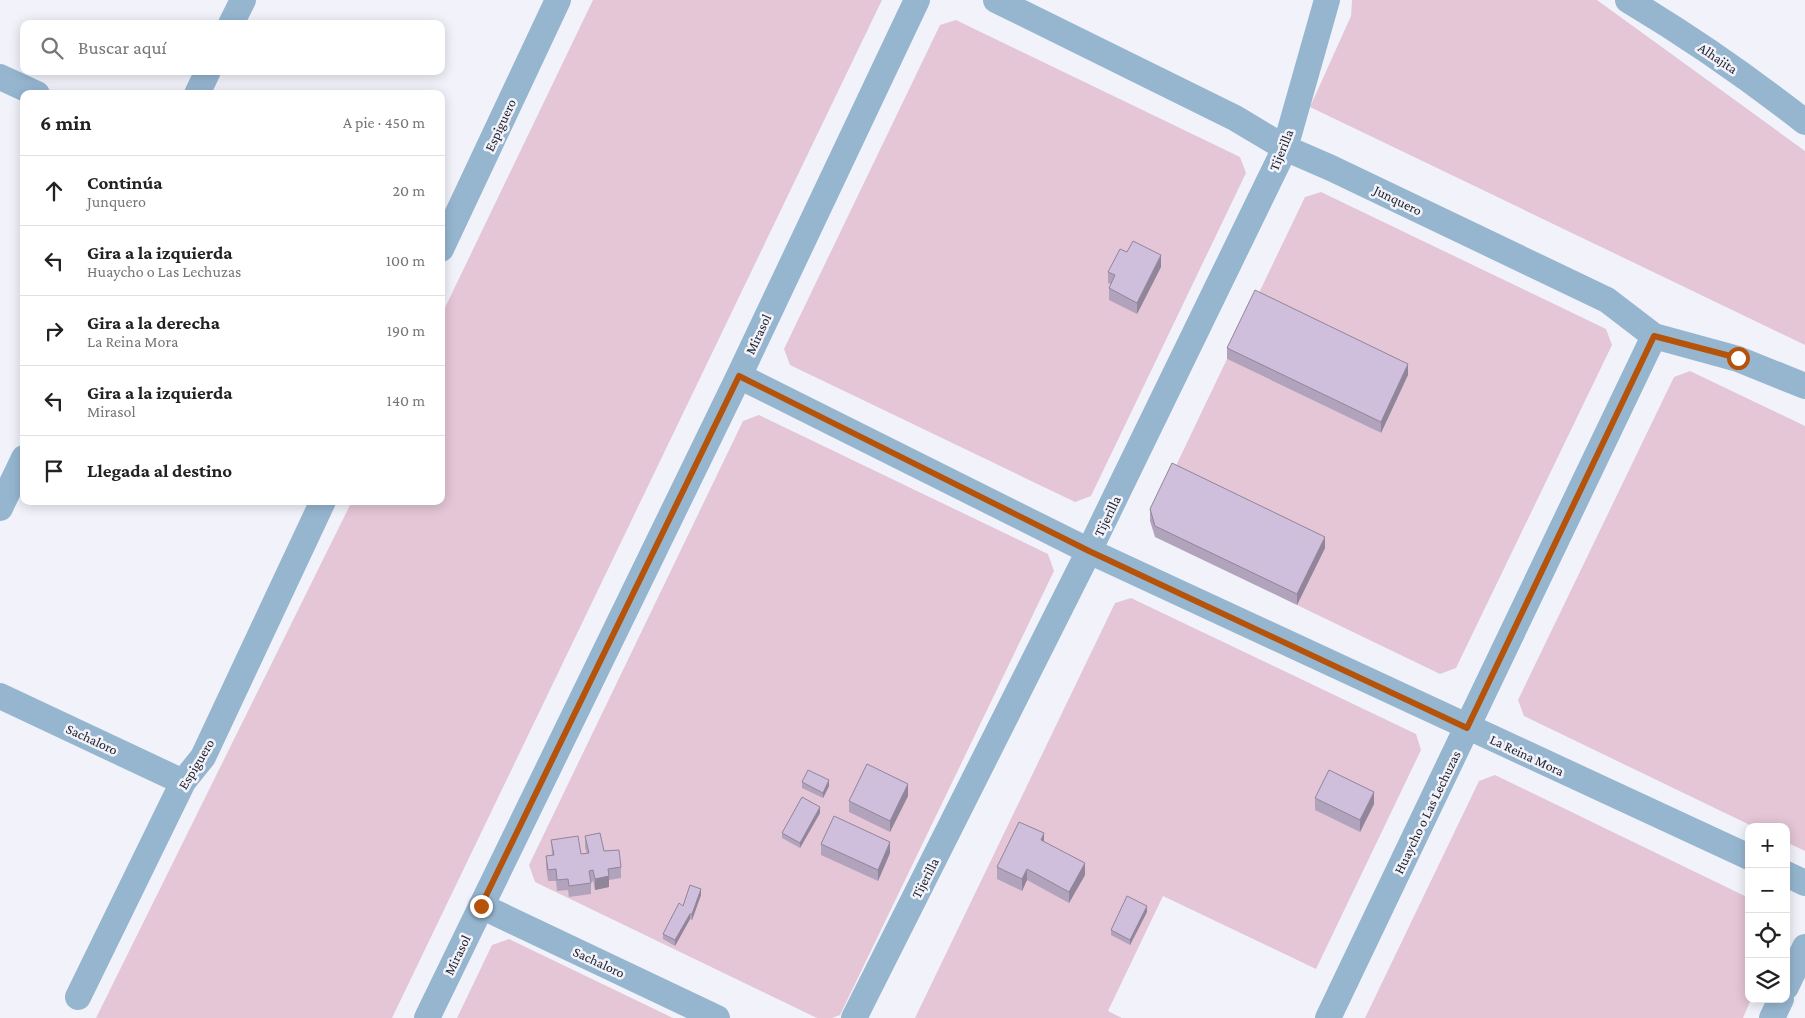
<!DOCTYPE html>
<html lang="es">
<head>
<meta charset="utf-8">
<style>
  body { margin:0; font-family:"Crimson Pro",serif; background:#f6f6f6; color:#222 }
  .controls { position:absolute; right:15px; bottom:15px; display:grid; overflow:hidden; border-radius:10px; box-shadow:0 2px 12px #0003 }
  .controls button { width:45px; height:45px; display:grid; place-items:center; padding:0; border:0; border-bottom:1px solid #e0e0e0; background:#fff; color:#222; font:25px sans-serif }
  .stop { position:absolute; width:15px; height:15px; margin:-11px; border:4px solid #b45309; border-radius:50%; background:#fff }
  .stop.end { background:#b45309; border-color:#fff; box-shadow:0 1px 5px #0008 }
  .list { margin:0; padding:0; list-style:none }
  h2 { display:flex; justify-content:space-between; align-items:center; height:65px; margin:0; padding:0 20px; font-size:21px }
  h2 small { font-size:16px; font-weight:400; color:#767676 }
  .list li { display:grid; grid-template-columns:32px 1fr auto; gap:15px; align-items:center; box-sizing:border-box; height:70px; padding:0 20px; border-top:1px solid #e0e0e0 }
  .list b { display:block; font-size:19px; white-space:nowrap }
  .list p { margin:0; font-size:16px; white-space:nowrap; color:#767676 }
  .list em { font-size:16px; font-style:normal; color:#767676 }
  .icon { flex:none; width:28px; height:28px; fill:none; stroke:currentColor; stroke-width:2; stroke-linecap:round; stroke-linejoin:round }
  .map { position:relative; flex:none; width:1805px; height:1018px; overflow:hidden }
  .search { position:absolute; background:#fff; box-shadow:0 2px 12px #0003; left:20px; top:20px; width:425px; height:55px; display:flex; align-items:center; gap:12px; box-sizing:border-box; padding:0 18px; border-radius:10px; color:#767676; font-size:19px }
  .panel { position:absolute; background:#fff; box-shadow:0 2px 12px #0003; left:20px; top:90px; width:425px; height:415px; border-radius:10px }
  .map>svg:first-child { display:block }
</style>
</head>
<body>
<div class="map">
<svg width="1805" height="1018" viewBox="0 0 1805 1018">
  <rect width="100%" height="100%" fill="#f2f3fa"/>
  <!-- green -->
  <path fill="#e4c6d6" d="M 593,0 L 882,0 L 392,1018 L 96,1018 L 352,501 L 441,501 L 441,316 Z
    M 1352,0 L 1597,0 L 1805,151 L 1805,345 L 1310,107 L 1351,16 Z
    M 956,20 L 1240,157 L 1246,173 L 1091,496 L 1075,502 L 790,365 L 784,349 L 940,25 Z
    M 1321,192 L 1606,329 L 1612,345 L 1456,668 L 1440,674 L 1297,605 L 1172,474 L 1227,359 L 1381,433 L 1408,375 L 1255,301 L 1305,197 Z
    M 1690,371 L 1805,426 L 1805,851 L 1786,842 L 1786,827 L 1754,827 L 1524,716 L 1518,700 L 1674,377 Z
    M 759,415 L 1048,554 L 1054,571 L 840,1015 L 832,1018 L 817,1018 L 535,882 L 529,865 L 743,421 Z
    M 1131,598 L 1416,734 L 1421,750 L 1316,969 L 1163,896 L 1108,1011 L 1122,1018 L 915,1018 L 1115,603 Z
    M 1495,775 L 1749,898 L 1749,999 L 1751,999 L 1743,1018 L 1365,1018 L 1479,781 Z
    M 509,939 L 673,1018 L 457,1018 L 492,945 Z"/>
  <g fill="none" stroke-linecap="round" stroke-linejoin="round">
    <!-- minor -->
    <path stroke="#96b6d0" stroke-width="26" d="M 996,0 L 1235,118 L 1285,148 L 1331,168 L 1607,300 L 1654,336 L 1738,359 L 1805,386
      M 1628,0 C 1690,37 1749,78 1805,122
      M 231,24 L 243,0
      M 0,77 L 37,94
      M 197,94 L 208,71
      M 441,249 L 558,0
      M 739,376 L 1089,551 L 1749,857
      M 0,508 L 24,458
      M 0,696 L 183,782
      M 1786,874 L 1805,883
      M 481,906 L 717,1018
      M 1786,987 L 1805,947
      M 78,997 L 183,782 L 203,757 L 323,501
      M 427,1018 L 739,376 L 917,0
      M 854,1018 L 1089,551 L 1285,148 L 1327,0
      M 1328,1018 L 1654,336
      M 1772,1018 L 1781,999"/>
  </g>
  <!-- wall -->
  <path fill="#b2a3bd" d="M 1127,252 L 1161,267 L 1137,314 L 1109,300 L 1109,288 L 1111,284 L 1108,283 L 1108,272 Z
    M 1227,348 L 1408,375 L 1381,433 L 1227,359 Z
    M 1150,509 L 1325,548 L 1297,605 L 1155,537 L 1150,521 Z
    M 802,782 L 829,786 L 823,798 L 802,788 Z
    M 908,796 L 890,832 L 849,812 L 849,801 Z
    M 1315,798 L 1374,804 L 1360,832 L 1315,810 Z
    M 820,813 L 800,848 L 782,838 L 782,833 Z
    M 585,836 L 621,867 L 621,878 L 609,880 L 609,887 L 595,890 L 593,881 L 591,882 L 591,894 L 569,897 L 568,890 L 557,891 L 556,881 L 548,881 L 546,867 L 546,856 L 552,855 L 551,840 L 581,854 L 587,853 L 585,848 Z
    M 1044,842 L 1085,875 L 1069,903 L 1027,880 L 1022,891 L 997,879 L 997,867 Z
    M 821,844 L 890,853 L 878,881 L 821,855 Z
    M 701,895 L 692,920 L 690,919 L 675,946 L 663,939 L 663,934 L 683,906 Z
    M 1147,912 L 1130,945 L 1111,935 L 1111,930 Z"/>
  <!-- shaded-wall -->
  <path fill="#91859a" d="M 1161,255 L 1161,267 L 1137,314 L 1137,303 Z
    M 1408,364 L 1408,375 L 1381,433 L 1381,422 Z
    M 1325,537 L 1325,548 L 1297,605 L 1297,594 Z
    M 829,780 L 829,786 L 823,798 L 823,793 Z
    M 908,784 L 908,796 L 890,832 L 890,821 Z
    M 1374,792 L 1374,804 L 1360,832 L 1360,820 Z
    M 820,807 L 820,813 L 800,848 L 800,843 Z
    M 1044,833 L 1044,845 L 1041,840 Z
    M 890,842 L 890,853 L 878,881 L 878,870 Z
    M 1085,863 L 1085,875 L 1069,903 L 1069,892 Z
    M 1027,869 L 1027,880 L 1022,891 L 1022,879 Z
    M 609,876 L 609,887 L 595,890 L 595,879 Z
    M 701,889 L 701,895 L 692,920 L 692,914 Z
    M 1147,906 L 1147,912 L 1130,945 L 1130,940 Z
    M 690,914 L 690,919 L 675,946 L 675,940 Z"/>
  <!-- building -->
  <path fill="#cfbedc" stroke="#91859a" d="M 1133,241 L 1161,255 L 1137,303 L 1109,288 L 1115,275 L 1108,272 L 1120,249 L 1127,252 Z
    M 1255,290 L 1408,364 L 1381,422 L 1227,348 Z
    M 1172,463 L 1325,537 L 1297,594 L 1155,526 L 1150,509 Z
    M 867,764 L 908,784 L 890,821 L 849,801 Z
    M 808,770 L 829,780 L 823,793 L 802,782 Z
    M 1329,770 L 1374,792 L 1360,820 L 1315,798 Z
    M 802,797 L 820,807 L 800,843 L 782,833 Z
    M 834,816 L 890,842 L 878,870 L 821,844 Z
    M 1019,822 L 1044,833 L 1041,840 L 1085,863 L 1069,892 L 1027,869 L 1022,879 L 997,867 Z
    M 600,833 L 604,851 L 619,850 L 621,867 L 608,869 L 609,876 L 595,879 L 593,870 L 589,871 L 591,883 L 569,886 L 568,879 L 557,880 L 556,869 L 548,870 L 546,856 L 554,855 L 551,840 L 578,836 L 581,854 L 589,853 L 585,836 Z
    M 690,885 L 701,889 L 692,914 L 690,914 L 675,940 L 663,934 L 679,903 L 683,906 Z
    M 1127,896 L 1147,906 L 1130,940 L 1111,930 Z"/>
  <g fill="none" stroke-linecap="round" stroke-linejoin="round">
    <!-- route -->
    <path stroke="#b45309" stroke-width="6" d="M 481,906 L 739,376 L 1089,551 L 1467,728 L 1654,336 L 1738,358"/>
  </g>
  <g text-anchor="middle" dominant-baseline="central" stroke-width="5" stroke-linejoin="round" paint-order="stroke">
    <!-- street labels -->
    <g font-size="14" fill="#222430" stroke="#f2f3fa">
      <text transform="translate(1718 58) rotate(34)">Alhajita</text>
      <text transform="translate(500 125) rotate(-65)">Espiguero</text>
      <text transform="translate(1281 150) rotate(-68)">Tijerilla</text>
      <text transform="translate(1398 200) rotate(26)">Junquero</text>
      <text transform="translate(758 334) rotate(-65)">Mirasol</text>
      <text transform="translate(1107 516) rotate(-64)">Tijerilla</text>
      <text transform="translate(92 739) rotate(25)">Sachaloro</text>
      <text transform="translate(1527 755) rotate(25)">La Reina Mora</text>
      <text transform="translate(196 764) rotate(-59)">Espiguero</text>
      <text transform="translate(1427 812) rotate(-64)">Huaycho o Las Lechuzas</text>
      <text transform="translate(925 878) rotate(-63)">Tijerilla</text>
      <text transform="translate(457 955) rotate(-64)">Mirasol</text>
      <text transform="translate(599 962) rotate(25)">Sachaloro</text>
    </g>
  </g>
</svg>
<div class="controls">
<button>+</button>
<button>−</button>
<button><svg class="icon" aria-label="locate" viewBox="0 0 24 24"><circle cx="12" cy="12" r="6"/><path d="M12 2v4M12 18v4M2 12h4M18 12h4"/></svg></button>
<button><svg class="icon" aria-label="layers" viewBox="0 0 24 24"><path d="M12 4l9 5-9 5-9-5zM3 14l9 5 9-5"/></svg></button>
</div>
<div class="stop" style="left:1738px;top:358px"></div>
<div class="stop end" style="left:481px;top:906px"></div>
<div class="search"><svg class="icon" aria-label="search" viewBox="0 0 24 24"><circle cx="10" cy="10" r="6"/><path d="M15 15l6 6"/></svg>Buscar aquí</div>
<section class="panel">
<h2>6 min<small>A pie · 450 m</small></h2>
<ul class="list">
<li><svg class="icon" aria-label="ahead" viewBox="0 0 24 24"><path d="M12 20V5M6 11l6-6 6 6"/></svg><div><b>Continúa</b><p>Junquero</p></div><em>20 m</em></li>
<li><svg class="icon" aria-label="left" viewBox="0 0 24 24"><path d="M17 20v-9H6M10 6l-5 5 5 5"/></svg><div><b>Gira a la izquierda</b><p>Huaycho o Las Lechuzas</p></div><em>100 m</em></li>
<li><svg class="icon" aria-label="right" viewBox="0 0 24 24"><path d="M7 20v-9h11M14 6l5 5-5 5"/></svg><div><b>Gira a la derecha</b><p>La Reina Mora</p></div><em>190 m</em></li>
<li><svg class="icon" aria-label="left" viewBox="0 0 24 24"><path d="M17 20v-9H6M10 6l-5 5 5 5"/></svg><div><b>Gira a la izquierda</b><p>Mirasol</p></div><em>140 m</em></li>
<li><svg class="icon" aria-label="arrive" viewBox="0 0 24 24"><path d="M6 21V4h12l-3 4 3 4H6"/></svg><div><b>Llegada al destino</b></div></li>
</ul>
</section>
</div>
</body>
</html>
